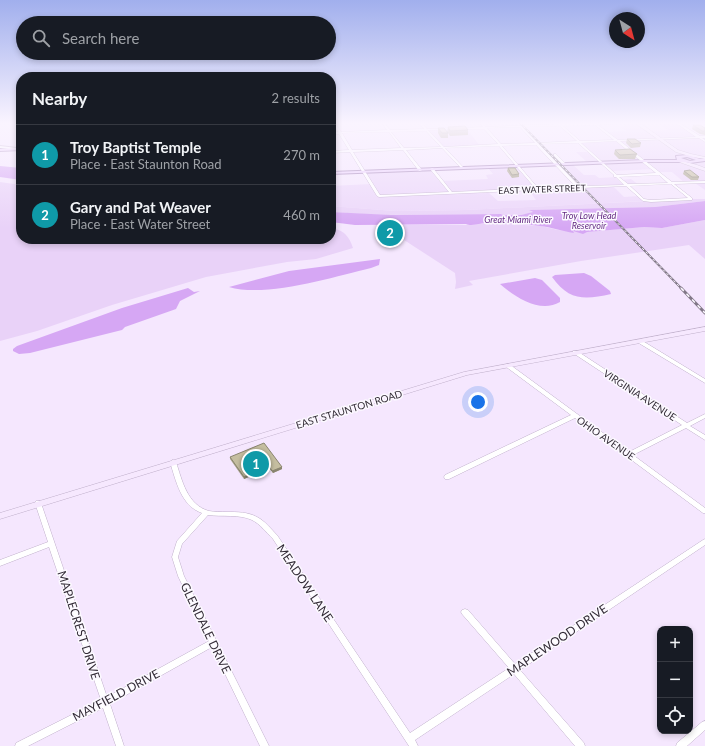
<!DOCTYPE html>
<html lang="en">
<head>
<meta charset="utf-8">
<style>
  body { margin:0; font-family:Lato,sans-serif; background:#242831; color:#f1f3f6 }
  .controls { position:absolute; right:12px; bottom:12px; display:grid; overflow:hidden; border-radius:8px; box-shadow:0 2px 6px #0003 }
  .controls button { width:36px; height:36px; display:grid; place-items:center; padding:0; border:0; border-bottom:1px solid #363941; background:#171b24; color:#f1f3f6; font:20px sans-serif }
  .compass { position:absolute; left:609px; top:12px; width:36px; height:36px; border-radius:50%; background:#171b24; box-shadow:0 2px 6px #0003; rotate:144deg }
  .you { position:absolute; left:478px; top:402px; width:14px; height:14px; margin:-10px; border:3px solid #fff; border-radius:50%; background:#1a73e8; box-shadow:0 0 0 6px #1a73e833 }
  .badge { display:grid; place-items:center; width:26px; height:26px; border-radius:50%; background:#b2ad98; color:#fff; font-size:13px; font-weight:700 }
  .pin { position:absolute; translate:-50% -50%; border:2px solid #fff; box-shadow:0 1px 4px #0006 }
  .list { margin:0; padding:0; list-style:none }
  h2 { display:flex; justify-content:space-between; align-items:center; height:52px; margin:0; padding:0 16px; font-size:17px }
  h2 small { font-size:13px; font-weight:400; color:#9ea1a6 }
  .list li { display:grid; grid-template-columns:26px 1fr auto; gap:12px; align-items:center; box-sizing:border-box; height:60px; padding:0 16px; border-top:1px solid #363941 }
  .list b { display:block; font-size:15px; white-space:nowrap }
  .list p { margin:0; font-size:13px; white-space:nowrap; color:#9ea1a6 }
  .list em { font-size:13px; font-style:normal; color:#9ea1a6 }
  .icon { flex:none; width:22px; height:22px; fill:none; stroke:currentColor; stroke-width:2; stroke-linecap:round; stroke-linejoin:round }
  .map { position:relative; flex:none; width:705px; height:746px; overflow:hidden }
  .search { position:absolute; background:#171b24; box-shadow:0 2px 6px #0003; left:16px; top:16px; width:320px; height:44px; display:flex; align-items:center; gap:10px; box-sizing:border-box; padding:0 14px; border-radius:22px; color:#9ea1a6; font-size:15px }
  .panel { position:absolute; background:#171b24; box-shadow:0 2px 6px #0003; left:16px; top:72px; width:320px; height:172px; border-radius:16px }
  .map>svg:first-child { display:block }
</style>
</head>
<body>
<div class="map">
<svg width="705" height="746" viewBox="0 0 705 746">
  <rect width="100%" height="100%" fill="#f5e7fe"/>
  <!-- built -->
  <path fill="#ecd7fa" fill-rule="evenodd" d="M 558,123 L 637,123 L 648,131 L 668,130 L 658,123 L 677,123 L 699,137 L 705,137 L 705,190 L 695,183 L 685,183 L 672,172 L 659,172 L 655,169 L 611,171 L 601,162 L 588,163 L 576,152 L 589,152 L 579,142 L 616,140 L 607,132 L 626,131 L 620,127 L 625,126 L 621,123 L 560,125 Z
    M 466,128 L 480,146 L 443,147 L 426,130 Z
    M 561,164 L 572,164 L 584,175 L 595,175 L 599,178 L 617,177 L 620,180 L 631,179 L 639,185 L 613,186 L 624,197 L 639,196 L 645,201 L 466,210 L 395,211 L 331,206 L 331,186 L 372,184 L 365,172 L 432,169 L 442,181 L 488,179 L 486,175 L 493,174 L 487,167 L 517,166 L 537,189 L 582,187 ZM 529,190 L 536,200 L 498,201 L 488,192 Z"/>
  <!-- green -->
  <path fill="#e9d2f8" d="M 0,182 L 21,185 L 21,239 L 331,239 L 331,228 C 344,230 349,236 353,248 L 316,259 L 287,262 L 206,277 L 112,305 L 37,331 L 0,341 Z
    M 688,199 L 705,199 L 705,201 L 655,207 L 530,210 L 533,213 L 521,215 L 503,215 L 501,214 L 379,215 L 331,212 L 331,206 L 395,211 L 466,210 Z
    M 705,220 L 705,259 L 689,245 L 581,261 L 469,281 L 473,285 L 455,289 L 456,282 L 455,273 L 401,238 L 389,225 L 468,225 L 492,223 L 541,226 L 558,230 L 586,232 L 644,227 L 662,228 Z"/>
  <!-- water -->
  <path fill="#d6a7f4" d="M 0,166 L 21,168 L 21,180 L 0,177 Z
    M 705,201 L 705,220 L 662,228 L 644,227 L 587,232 L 583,234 L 573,231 L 574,233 C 562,231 551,227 540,226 C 524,224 508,224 492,223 C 484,222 472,227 466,224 L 355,225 L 331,222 L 331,212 L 391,215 L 501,214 L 503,215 L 521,215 L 533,212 L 529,210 L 655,207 Z
    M 380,259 L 379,265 L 371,268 C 333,277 266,298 229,287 L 289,271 Z
    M 584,273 L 591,276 L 610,291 L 611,294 C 585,300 569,301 552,277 L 555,275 Z
    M 535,278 L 542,280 L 560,298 L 560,302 C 540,314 515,297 500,284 Z
    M 188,288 L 194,292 L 200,291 L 180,301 L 176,309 L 125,327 L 122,330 L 30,353 L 19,354 L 13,351 L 13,349 L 17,346 L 122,308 Z"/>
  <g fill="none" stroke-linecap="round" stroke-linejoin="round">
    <defs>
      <path id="minor" d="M 333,123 L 335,123 L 341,132 L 387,130 L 382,123 L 384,123 L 390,130 L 424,129 L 419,123 L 422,123 L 427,129 L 483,127 L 480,123 L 482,123 L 486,127 L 558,124 L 559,123 L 561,124 L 622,123 L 598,125 L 618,140 L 696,137 L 676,123 L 679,123 L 700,136 L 705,136 L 705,138 L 702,138 L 705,140 L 705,142 L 699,138 L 620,141 L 672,182 L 705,181 L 705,183 L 674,184 L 692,198 L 692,200 L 651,202 L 643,201 L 626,186 L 379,197 L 377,196 L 350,152 L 331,153 L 331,151 L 349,150 L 339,134 L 331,134 L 331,132 L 338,132 ZM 595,125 L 614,140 L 580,141 L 563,126 ZM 560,126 L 577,141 L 538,143 L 523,127 ZM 520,127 L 535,143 L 501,144 L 487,128 ZM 484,129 L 498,144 L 444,147 L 428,130 ZM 426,131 L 441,147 L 404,148 L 391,132 ZM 389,132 L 401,148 L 352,150 L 342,133 ZM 616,141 L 656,173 L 617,175 L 581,143 ZM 578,143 L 614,175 L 614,177 L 616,177 L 624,185 L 579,186 L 539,144 ZM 536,145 L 576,187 L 538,188 L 502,146 ZM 499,146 L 535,188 L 452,192 L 433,168 L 432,168 L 430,169 L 449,192 L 380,195 L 353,152 L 403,150 L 419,171 L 420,171 L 422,170 L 406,150 L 442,148 L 462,169 L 463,169 L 463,167 L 445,148 ZM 659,175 L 668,183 L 628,184 L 619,177 ZM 671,184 L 688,198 L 651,200 L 644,199 L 630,186 Z
        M 554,154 L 556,154 L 565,163 L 565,165 L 563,165 L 554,156 Z
        M 637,340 L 641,340 L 705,379 L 705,383 L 637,342 Z
        M 573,351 L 577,351 L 687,423 L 705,414 L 705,418 L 690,426 L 705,435 L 705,440 L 686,428 L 633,455 L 705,508 L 705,513 L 703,513 L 575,418 L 449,479 L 445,479 L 444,477 L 445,475 L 571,415 L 505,366 L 505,365 L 507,364 L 509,364 L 629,452 L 682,425 L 573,353 Z
        M 173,460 L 175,461 L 176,462 C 182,480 187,505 209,511 C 214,512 221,512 227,512 C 237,512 248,512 257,517 C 265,521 271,529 277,535 L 410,733 L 509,668 L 462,614 L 461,612 L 462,610 L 465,609 L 468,610 L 515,664 L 703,540 L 705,539 L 705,545 L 520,670 L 584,743 L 585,746 L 575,746 L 514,674 L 415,740 L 418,746 L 409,746 L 273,539 C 266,532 260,524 252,520 C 240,514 221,517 208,515 L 182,544 L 178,557 L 184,576 L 269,746 L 260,746 L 212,647 L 110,704 L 124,746 L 116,746 L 103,708 L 28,746 L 15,746 L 16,743 L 101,700 L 49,547 L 0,566 L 0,560 L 48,542 L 35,503 L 36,501 L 40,501 L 41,503 L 107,697 L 209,641 L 178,576 L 172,557 L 177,541 L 202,513 C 181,506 176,481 170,462 L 171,461 Z
        M 705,721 L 705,730 L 687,746 L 676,746 L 677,743 L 702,722 Z"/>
      <path id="tertiary" d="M 0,146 L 17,148 L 19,149 L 17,150 L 0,148 Z"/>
      <path id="secondary" d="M 635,123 L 640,123 L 678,150 L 691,154 L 705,157 L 705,159 L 692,157 L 676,152 Z
        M 679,160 L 697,165 L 705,168 L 705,171 L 679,162 Z
        M 705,327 L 705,331 L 467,375 L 0,519 L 0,513 L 464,372 Z"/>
      <path id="primary" d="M 21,148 L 21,150 L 0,151 L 0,149 Z
        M 687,155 L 700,159 L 705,159 L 705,161 L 690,163 L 685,162 L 645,162 L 331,174 L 331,172 L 645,160 L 677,160 L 676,156 ZM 687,157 L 696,160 L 690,161 L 681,158 Z"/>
    </defs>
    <!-- minor casing -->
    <use href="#minor" stroke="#c0b0cb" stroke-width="1"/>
    <!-- tertiary casing -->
    <use href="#tertiary" stroke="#c0b0cb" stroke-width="2"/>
    <!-- secondary casing -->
    <use href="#secondary" stroke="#c0b0cb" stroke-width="1"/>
    <!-- primary casing -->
    <use href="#primary" stroke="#a384b7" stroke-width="2"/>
    <!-- minor -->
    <use href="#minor" fill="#fff" fill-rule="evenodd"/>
    <!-- tertiary -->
    <use href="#tertiary" fill="#fff" fill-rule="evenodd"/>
    <!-- secondary -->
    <use href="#secondary" fill="#f6e8fe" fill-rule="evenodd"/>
    <!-- primary -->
    <use href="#primary" fill="#ecd2fd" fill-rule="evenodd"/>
    <defs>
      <path id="rail-far1" d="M 520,123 L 682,289"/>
      <path id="rail" d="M 681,288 L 705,313"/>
    </defs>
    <!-- rail-far1 casing -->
    <use href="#rail-far1" stroke="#827888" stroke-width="2"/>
    <!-- rail casing -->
    <use href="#rail" stroke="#827888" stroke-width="3"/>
    <!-- rail-far1 -->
    <use href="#rail-far1" stroke="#fcf9ff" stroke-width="1" stroke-dasharray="2.5" stroke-linecap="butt"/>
    <!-- rail -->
    <use href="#rail" stroke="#fcf9ff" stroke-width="1.5" stroke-dasharray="4" stroke-linecap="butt"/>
  </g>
  <!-- wall -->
  <path fill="#a9a38a" d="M 693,125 L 705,128 L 705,135 L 700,134 L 692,129 Z
    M 448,127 L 468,130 L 468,135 L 450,136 L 448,133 L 448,138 L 441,138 L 438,133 L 438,128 L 447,132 Z
    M 627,139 L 641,143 L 640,147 L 631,148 L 626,143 Z
    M 615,150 L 637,154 L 635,159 L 619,159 L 614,154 Z
    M 508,168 L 519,174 L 519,177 L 512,178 L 507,171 Z
    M 684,171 L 699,177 L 698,180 L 691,180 L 683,174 Z
    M 230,457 L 282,467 L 282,469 L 273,473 L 269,468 L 244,479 L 230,459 Z"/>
  <!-- shaded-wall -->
  <path fill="#8a8570" d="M 269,466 L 269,468 L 244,479 L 244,477 Z
    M 282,467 L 282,469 L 273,473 L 272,471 Z"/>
  <!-- building -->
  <path fill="#c5bea0" stroke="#8a8570" d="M 693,125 L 700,125 L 705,128 L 705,131 L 702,131 Z
    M 465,126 L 468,130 L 450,131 L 448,127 Z
    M 438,128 L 444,128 L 448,133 L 442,133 Z
    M 627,139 L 635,139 L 641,143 L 632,144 Z
    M 630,149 L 637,154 L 620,155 L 615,150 Z
    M 508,168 L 515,168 L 519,174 L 512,175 Z
    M 690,170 L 699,177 L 692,177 L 684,171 Z
    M 264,443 L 282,467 L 272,471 L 269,466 L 244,477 L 230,457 Z"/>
  <!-- sky -->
  <linearGradient id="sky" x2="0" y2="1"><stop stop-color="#a1afed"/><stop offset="0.54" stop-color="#faf4ff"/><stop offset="1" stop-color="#faf4ff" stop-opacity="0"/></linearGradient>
  <rect width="705" height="228" fill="url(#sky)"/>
  <g text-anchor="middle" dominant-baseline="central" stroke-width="3" stroke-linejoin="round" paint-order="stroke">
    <!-- far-street labels -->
    <g font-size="9" fill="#332c37" stroke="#fcf9ff">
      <text transform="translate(542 189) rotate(-2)">EAST WATER STREET</text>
    </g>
    <!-- far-water labels -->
    <g font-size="9" font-style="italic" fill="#642b83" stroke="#fcf9ff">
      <text x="589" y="215">Troy Low Head<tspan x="589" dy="10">Reservoir</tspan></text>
      <text x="518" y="219">Great Miami River</text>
    </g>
    <!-- street labels -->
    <g font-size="10" fill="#332c37" stroke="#fcf9ff">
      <text transform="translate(640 395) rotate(33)">VIRGINIA AVENUE</text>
      <text transform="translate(349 409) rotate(-17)">EAST STAUNTON ROAD</text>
      <text transform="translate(606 438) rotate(35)">OHIO AVENUE</text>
    </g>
    <!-- near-street labels -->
    <g font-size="12" fill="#332c37" stroke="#fcf9ff">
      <text transform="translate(305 583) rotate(56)">MEADOW LANE</text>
      <text transform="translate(79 625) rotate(72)">MAPLECREST DRIVE</text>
      <text transform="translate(206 628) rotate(64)">GLENDALE DRIVE</text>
      <text transform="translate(557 640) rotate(-34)">MAPLEWOOD DRIVE</text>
      <text transform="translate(116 695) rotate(-28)">MAYFIELD DRIVE</text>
    </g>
  </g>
</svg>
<div class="controls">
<button>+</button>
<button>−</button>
<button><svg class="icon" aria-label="locate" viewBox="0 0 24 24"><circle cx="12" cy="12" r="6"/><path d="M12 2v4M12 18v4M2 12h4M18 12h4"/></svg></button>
</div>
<svg class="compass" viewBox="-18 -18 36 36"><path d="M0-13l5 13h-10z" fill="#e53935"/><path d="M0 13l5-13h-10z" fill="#9ea1a6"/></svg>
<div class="you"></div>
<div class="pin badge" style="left:256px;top:464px;background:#0f9aa8">1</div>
<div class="pin badge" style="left:390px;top:233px;background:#0f9aa8">2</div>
<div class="search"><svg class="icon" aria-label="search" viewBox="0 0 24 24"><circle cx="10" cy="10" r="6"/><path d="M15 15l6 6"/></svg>Search here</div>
<section class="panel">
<h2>Nearby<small>2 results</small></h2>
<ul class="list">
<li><span class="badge" style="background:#0f9aa8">1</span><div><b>Troy Baptist Temple</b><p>Place · East Staunton Road</p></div><em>270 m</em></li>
<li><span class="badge" style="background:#0f9aa8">2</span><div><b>Gary and Pat Weaver</b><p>Place · East Water Street</p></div><em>460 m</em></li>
</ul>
</section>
</div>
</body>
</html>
